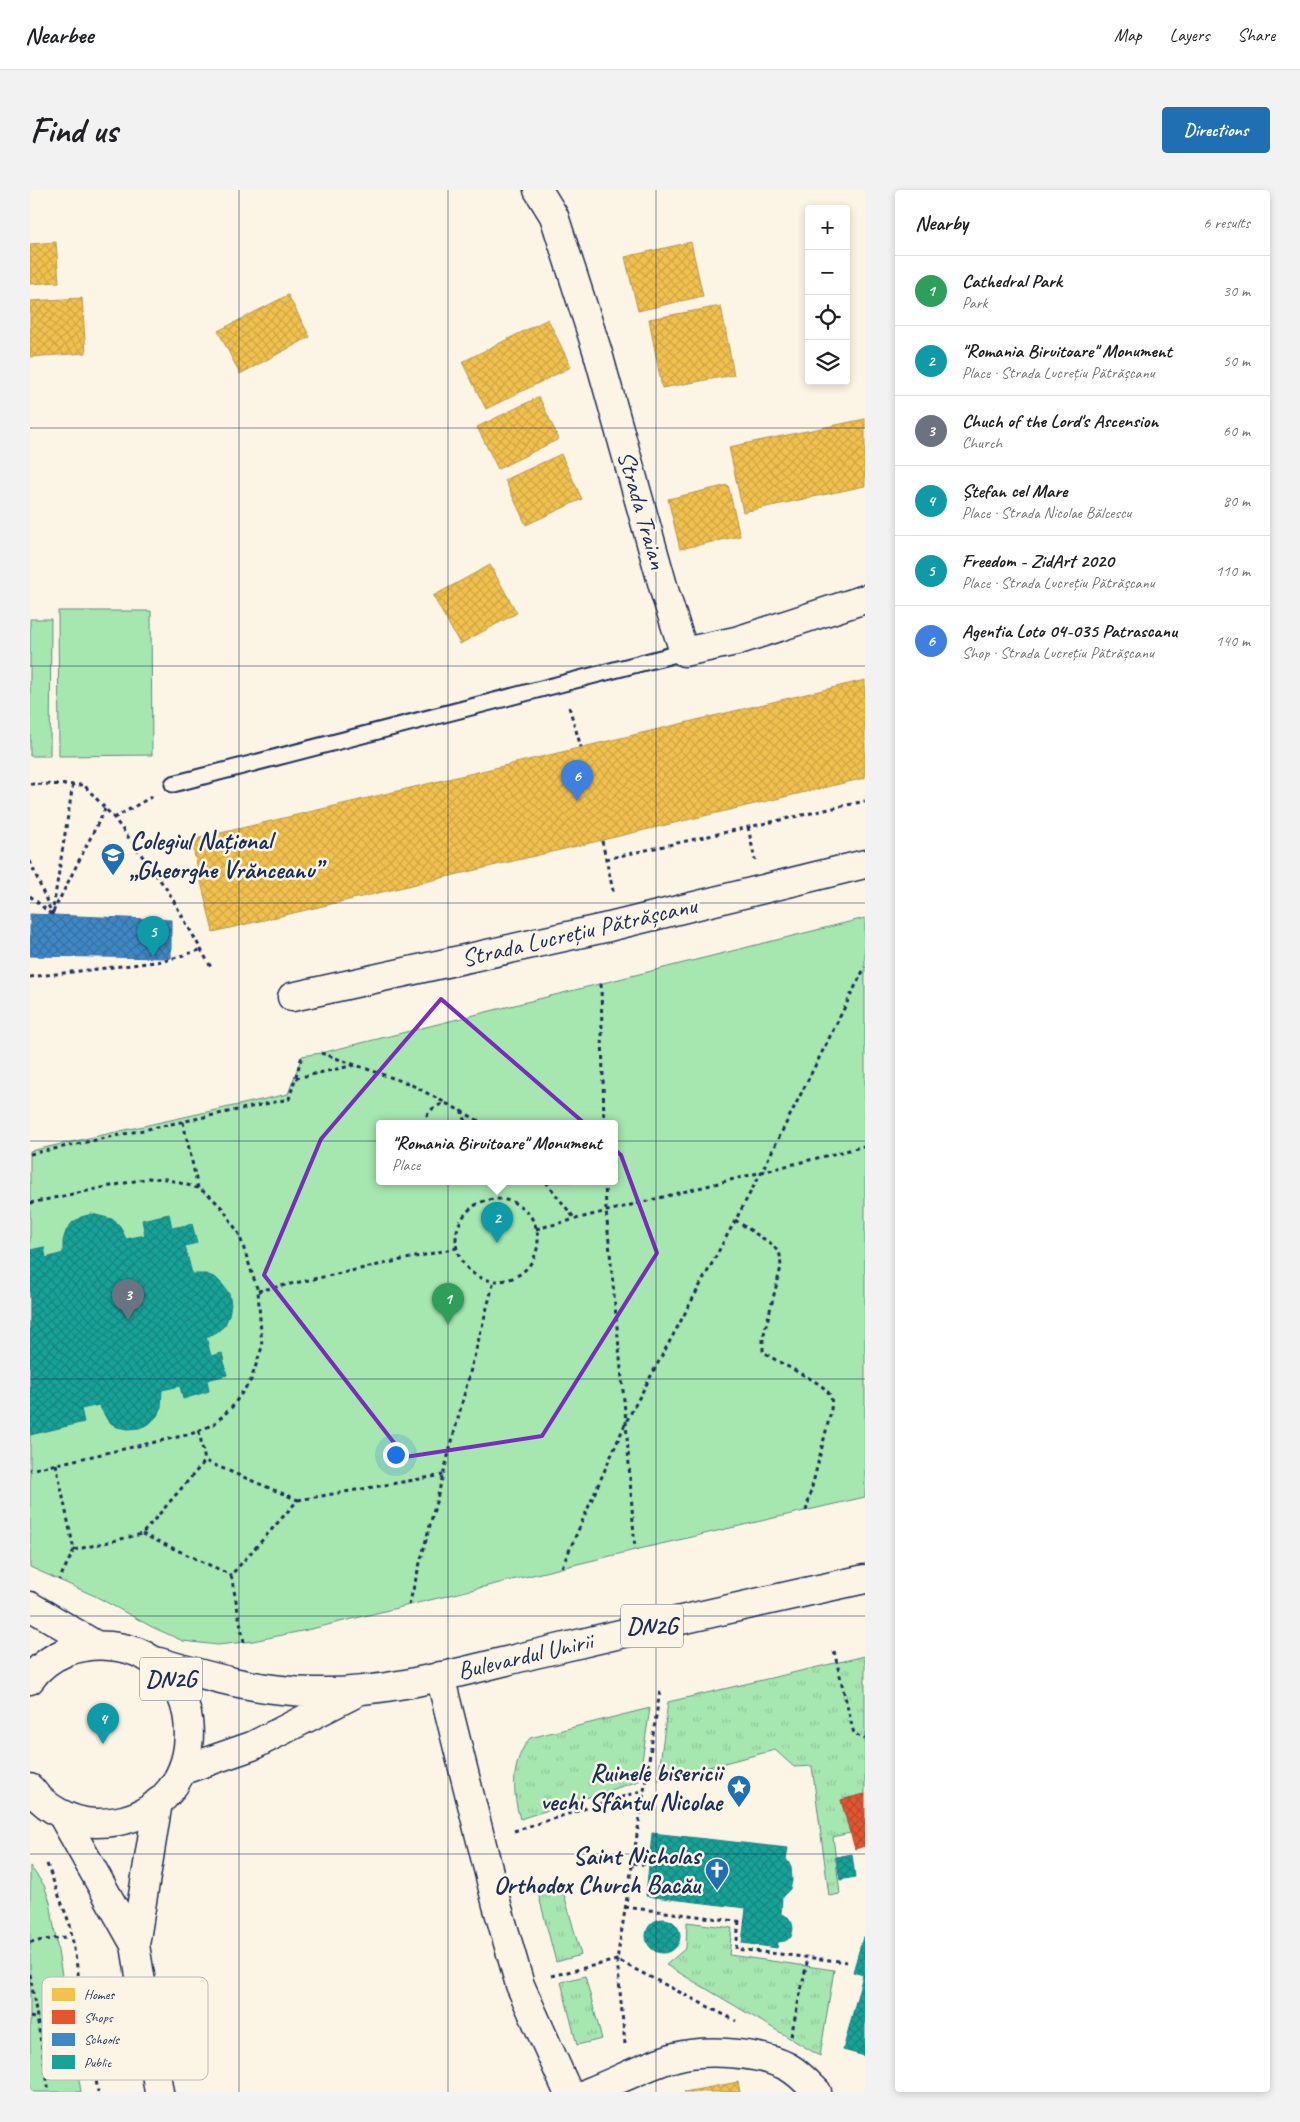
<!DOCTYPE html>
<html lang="en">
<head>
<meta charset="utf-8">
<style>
  body { margin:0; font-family:Caveat,sans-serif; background:#f2f2f2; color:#202124 }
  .controls { position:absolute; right:15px; top:15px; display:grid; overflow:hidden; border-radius:5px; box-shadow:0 2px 8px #0003 }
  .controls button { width:45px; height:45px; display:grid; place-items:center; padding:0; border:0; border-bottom:1px solid #e0e0e0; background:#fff; color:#202124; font:25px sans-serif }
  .you { position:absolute; left:365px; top:1264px; width:18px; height:18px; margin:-12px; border:4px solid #fff; border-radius:50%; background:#1a73e8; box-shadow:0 0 0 8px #1a73e833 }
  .badge { display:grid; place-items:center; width:32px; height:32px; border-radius:50%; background:#1f6fb2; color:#fff; font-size:16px; font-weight:700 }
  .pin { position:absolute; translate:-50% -41px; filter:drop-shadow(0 1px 2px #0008) }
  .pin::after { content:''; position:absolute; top:26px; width:18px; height:15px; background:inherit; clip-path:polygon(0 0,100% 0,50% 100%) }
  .popup { position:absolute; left:346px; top:930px; width:242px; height:65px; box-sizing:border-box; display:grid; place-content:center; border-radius:5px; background:#fff; filter:drop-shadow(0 1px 4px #0005); font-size:16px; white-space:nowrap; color:#757577 }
  .popup b { font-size:19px; color:#202124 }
  .popup::after { content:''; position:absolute; left:50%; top:100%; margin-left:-10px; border:10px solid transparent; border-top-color:#fff }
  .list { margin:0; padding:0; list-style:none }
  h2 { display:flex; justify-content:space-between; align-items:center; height:65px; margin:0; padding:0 20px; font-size:21px }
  h2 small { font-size:16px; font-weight:400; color:#757577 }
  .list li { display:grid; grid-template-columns:32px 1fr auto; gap:15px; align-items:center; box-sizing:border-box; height:70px; padding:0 20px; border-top:1px solid #e0e0e0 }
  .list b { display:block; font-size:19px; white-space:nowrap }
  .list p { margin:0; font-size:16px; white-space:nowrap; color:#757577 }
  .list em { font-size:16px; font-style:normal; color:#757577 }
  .icon { flex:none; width:28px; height:28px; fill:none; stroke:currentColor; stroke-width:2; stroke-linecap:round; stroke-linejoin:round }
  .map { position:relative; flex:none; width:835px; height:1902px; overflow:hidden; border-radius:5px }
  header { display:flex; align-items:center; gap:30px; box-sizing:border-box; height:70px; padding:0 25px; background:#fff; border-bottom:1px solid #e0e0e0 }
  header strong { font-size:24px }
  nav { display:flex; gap:28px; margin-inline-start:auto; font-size:18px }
  .intro { display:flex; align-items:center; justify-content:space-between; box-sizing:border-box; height:120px; padding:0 30px }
  h1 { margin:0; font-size:35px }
  .button { padding:12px 22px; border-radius:5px; background:#1f6fb2; color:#fff; font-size:18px; font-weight:700 }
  main { display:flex; gap:30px; padding:0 30px }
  aside { flex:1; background:#fff; border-radius:5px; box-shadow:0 2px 8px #0003 }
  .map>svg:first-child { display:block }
</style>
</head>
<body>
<header>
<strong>Nearbee</strong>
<nav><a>Map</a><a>Layers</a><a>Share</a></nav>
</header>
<div class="intro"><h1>Find us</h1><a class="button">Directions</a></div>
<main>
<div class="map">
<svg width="835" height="1902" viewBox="0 0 835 1902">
  <defs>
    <pattern id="grass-tufts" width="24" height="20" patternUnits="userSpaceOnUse" patternTransform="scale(1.25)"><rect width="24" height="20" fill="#a6e6af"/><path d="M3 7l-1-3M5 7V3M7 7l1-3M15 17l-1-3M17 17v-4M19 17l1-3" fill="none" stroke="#8ec699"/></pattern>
    <pattern id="homes-cross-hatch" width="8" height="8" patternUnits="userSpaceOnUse" patternTransform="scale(1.25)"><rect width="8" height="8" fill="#f2c14e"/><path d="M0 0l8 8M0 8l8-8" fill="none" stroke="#cfa646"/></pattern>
    <pattern id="shops-cross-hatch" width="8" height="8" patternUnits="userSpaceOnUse" patternTransform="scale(1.25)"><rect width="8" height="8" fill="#e4572e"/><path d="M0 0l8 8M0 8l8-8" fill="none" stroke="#b8482a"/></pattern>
    <pattern id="schools-cross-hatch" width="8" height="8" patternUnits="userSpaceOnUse" patternTransform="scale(1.25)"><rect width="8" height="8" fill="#3f88c5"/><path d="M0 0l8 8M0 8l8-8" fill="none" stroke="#3470a3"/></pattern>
    <pattern id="public-cross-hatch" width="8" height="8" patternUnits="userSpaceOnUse" patternTransform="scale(1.25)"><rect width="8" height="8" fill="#17a398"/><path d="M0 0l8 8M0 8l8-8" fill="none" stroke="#14857f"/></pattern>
  </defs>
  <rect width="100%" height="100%" fill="#fcf5e5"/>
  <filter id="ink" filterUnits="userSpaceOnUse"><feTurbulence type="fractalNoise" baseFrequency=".02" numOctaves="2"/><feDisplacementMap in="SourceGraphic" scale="10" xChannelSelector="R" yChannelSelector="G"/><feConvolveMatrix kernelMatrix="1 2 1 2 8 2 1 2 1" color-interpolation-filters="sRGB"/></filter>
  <g filter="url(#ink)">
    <!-- grass -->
    <path fill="url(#grass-tufts)" stroke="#608a86" d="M 835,1466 L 835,1604 L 811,1610 L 820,1643 L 803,1647 L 810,1704 L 799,1706 L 782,1576 L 764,1577 L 745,1560 L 628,1590 L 638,1512 Z
      M 620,1518 L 609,1591 L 490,1629 C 482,1602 481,1571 500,1548 Z
      M 532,1697 L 551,1765 L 526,1772 L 508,1703 Z
      M 657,1732 L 702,1738 L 699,1765 L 804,1780 L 790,1866 L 636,1775 L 656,1758 Z
      M 555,1786 L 572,1849 L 547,1855 L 531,1792 Z"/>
    <!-- green -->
    <path fill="#a6e6af" stroke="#608a86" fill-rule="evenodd" d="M 28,421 L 121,421 L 122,565 L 29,566 Z
      M 0,429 L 21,429 L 20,566 L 0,566 Z
      M 835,728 L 835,1307 L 605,1360 L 277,1440 L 223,1451 L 188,1455 L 153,1451 L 122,1437 L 65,1406 L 0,1377 L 0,961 L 258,904 L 272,866 L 291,863 ZM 350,934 L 584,934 L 584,992 L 350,992 Z
      M 0,1676 L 14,1695 L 20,1712 L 51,1902 L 0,1902 Z"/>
    <!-- homes -->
    <path fill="url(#homes-cross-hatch)" stroke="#b29553" d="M 26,52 L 29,92 L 0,94 L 0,54 Z
      M 661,52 L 673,106 L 608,121 L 595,67 Z
      M 258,105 L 280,147 L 210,184 L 188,141 Z
      M 52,108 L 56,163 L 0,167 L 0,111 Z
      M 691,116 L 704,185 L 632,198 L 619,129 Z
      M 518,129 L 541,177 L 456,219 L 432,172 Z
      M 509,207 L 529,249 L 468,279 L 447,237 Z
      M 835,229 L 835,296 L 713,322 L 699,257 Z
      M 531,264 L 552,309 L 496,335 L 475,290 Z
      M 698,295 L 710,346 L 650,359 L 638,309 Z
      M 460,375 L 487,423 L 430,454 L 403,406 Z
      M 835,490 L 835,588 L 183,742 L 161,650 Z
      M 708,1892 L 710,1902 L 654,1902 Z"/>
    <!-- shops -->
    <path fill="url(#shops-cross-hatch)" stroke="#a84b3c" d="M 835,1604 L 835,1656 L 825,1659 L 811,1610 Z"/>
    <!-- schools -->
    <path fill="url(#schools-cross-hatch)" stroke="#346da6" d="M 0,724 L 141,730 L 141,768 L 0,766 Z"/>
    <!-- public -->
    <path fill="url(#public-cross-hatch)" stroke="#188087" d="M 62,1024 L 82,1029 L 90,1036 L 96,1049 L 115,1045 L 112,1030 L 139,1024 L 142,1038 L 162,1034 L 167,1053 L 155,1056 L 162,1084 L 176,1084 L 186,1088 L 193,1095 L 199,1104 L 201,1114 L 199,1125 L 195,1135 L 187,1142 L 176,1147 L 181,1166 L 192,1163 L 197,1185 L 177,1190 L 179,1201 L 153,1209 L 150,1196 L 132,1200 L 131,1217 L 127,1226 L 119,1234 L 109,1238 L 98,1239 L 87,1237 L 78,1231 L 69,1215 L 51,1219 L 54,1232 L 0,1245 L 0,1060 L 14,1057 L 16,1068 L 33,1063 L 33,1051 L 36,1041 L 42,1033 L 51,1027 Z
      M 622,1643 L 758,1658 L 756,1669 L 761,1676 L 762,1691 L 760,1699 L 752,1707 L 751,1724 L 758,1727 L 762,1733 L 763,1739 L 761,1747 L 755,1751 L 748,1752 L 747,1758 L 712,1753 L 716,1718 L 616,1706 Z
      M 822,1664 L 825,1687 L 810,1690 L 806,1667 Z
      M616 1746a17 17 0 1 1 34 0a17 17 0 1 1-34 0Z
      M 833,1747 L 835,1748 L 835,1866 L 813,1860 L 833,1785 L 823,1782 Z"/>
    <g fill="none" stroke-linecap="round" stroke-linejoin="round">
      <defs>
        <path id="service" d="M 143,594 L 654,462"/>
        <path id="minor" d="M 508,0 L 524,26 L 567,160 L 635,403 L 654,462 L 706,451 L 835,409
          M 262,807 L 579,737 L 835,674
          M 559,1902 C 587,1891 617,1875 645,1867 C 675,1859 730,1862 758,1877 C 769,1883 778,1893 787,1902"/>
        <path id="tertiary" d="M 0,1416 L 64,1454
          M 410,1486 L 467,1715 L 490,1795 L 538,1902"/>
        <path id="secondary" d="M 128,1612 L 105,1755 L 129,1902
          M 32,1625 L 105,1755"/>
        <path id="primary" d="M 122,1470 C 177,1486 226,1501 284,1502 C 362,1504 443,1478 518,1461 C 624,1436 729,1412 835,1389
          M 0,1490 C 18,1464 50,1453 80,1456 C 189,1465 186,1635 65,1633 C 40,1632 15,1618 0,1598
          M 153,1580 L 222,1556 L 322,1505"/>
      </defs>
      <!-- service casing -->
      <use href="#service" stroke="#1b2f5e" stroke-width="19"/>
      <!-- minor casing -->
      <use href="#minor" stroke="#1b2f5e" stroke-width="31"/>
      <!-- tertiary casing -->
      <use href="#tertiary" stroke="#1b2f5e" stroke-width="31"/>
      <!-- secondary casing -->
      <use href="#secondary" stroke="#1b2f5e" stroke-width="31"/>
      <!-- primary casing -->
      <use href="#primary" stroke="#1b2f5e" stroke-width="31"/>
      <!-- path -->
      <path stroke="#1b2f5e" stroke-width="3" stroke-dasharray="4 4" stroke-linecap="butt" d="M 539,517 L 551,557
        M 0,594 L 54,595 L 84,628 L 138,701 L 182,779
        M 84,628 L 123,606
        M 718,637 L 725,670
        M 572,651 L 584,705
        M 576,669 L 835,611
        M 0,671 L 22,724
        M 0,706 L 21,724
        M 23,722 L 75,619
        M 22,725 L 43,594
        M 0,787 L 134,771 L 170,760
        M 571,794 L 574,934
        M 291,863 L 380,894 L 455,934
        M 266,888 L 325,875
        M 431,920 L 437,934
        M 153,932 L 168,998
        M 394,934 C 396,922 405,914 417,914
        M 0,964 L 259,909 L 272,866
        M 516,992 L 545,1029
        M 575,992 L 576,1020 L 596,1232 L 605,1360
        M426 1050a41 41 0 1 1 82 0a41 41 0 1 1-82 0Z
        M 0,1013 L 119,988 L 136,989 L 168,998 L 179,1005 L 193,1019 L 209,1044 L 228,1101 L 232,1157 L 221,1190 L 202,1217 L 184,1234 L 161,1244 L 0,1280
        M 705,1030 L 743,1055 L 750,1065 L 751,1077 L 733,1148 L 733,1161 C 748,1175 792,1190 800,1205 C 803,1211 801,1219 800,1225 L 776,1321
        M 506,1039 L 835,956
        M 228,1101 L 427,1058
        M 169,1241 L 175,1271
        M 26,1274 L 44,1360 L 29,1390
        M 268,1310 L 413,1285
        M 112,1344 L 201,1385
        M 44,1360 L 112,1344 L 175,1271 L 268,1310 L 201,1385 L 214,1452
        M 532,1377 L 596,1232 L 732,981 L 835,777
        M 379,1415 L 464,1091
        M 804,1461 L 824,1544 L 835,1549
        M 484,1641 L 614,1600
        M 603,1673 L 619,1675
        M 17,1674 L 40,1735 L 68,1902
        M 595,1717 L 715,1732
        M 709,1731 L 706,1759 L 817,1772
        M 0,1752 L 36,1747
        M 0,1784 L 19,1902
        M 521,1786 L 587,1770 L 706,1831
        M 0,1827 L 8,1829
        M 11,1845 L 52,1839
        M 761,1846 L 778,1768
        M 595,1854 L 587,1770 L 630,1501"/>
      <!-- service -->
      <use href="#service" stroke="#fcf5e5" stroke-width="15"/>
      <!-- minor -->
      <use href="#minor" stroke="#fcf5e5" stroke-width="28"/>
      <!-- tertiary -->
      <use href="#tertiary" stroke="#fcf5e5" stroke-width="28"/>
      <!-- secondary -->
      <use href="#secondary" stroke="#fcf5e5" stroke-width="28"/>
      <!-- primary -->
      <use href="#primary" stroke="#fcf5e5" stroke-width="28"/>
    </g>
  </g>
  <!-- marked area -->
  <path fill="none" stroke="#7b2cbf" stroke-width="4" stroke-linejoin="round" d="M 411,809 L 591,965 L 627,1063 L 512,1246 L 375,1267 L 234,1085 L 291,949 Z"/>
  <!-- grid -->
  <path fill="none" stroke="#1b2f5e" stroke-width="1" stroke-opacity="0.55" d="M 209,0 L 209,1902M 418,0 L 418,1902M 626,0 L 626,1902M 0,238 L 835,238M 0,476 L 835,476M 0,713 L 835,713M 0,951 L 835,951M 0,1189 L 835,1189M 0,1426 L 835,1426M 0,1664 L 835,1664"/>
  <!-- icons -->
  <defs>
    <symbol id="school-pin" viewBox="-11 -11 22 30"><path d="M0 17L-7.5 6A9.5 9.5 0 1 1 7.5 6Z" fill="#1f6fb2" stroke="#fcf5e5"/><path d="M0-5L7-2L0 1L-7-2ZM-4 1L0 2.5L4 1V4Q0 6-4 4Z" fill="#fff"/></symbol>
    <symbol id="sight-pin" viewBox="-11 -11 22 30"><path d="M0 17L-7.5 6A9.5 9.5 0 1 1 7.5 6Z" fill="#1f6fb2" stroke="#fcf5e5"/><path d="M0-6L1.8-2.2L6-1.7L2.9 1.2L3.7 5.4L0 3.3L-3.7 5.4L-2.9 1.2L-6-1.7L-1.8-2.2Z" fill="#fff"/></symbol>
    <symbol id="church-pin" viewBox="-11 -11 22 30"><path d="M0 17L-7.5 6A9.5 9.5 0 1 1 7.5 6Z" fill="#1f6fb2" stroke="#fcf5e5"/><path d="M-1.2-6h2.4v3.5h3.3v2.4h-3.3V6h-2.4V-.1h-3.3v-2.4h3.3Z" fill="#fff"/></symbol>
  </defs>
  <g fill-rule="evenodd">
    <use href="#school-pin" x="69" y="651" width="28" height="38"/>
    <use href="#sight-pin" x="695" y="1583" width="28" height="38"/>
    <use href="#church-pin" x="673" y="1666" width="28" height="38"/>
  </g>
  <g text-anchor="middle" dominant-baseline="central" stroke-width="5" stroke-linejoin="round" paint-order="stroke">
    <!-- shield labels -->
    <g fill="#fcf5e5" stroke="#5e6a86" stroke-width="1">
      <rect x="591" y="1414.5" width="62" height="43" rx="4"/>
      <rect x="110" y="1467.5" width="62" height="43" rx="4"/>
    </g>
    <g font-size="24" font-weight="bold" fill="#1b2f5e">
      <text x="622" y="1436">DN2G</text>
      <text x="141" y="1489">DN2G</text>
    </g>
    <!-- street labels -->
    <g font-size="25" fill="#1b2f5e" stroke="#fcf5e5">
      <text transform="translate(612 320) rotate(74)">Strada Traian</text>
      <text transform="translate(549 742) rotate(-13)">Strada Lucrețiu Pătrășcanu</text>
      <text transform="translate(495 1466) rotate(-13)">Bulevardul Unirii</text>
    </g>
    <!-- poi labels -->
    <g font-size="25" font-weight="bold" fill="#1b2f5e" stroke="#fcf5e5" text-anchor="end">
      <text x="100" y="651" text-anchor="start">Colegiul Național<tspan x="100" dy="29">„Gheorghe Vrănceanu”</tspan></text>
      <text x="692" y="1583">Ruinele bisericii<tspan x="692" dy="29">vechi Sfântul Nicolae</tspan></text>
      <text x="670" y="1666">Saint Nicholas<tspan x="670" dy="29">Orthodox Church Bacău</tspan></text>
    </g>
  </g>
  <!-- legend -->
  <rect x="12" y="1787" width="166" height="103" rx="8" fill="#fcf5e5" stroke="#b8babc" stroke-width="1"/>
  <rect x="22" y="1798" width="23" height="13" fill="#f2c14e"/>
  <rect x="22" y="1820" width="23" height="14" fill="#e4572e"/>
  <rect x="22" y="1843" width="23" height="13" fill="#3f88c5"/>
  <rect x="22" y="1865" width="23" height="14" fill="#17a398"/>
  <g font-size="14" fill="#1b2f5e">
    <text x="54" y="1809">Homes</text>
    <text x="54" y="1832">Shops</text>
    <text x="54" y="1854">Schools</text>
    <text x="54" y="1877">Public</text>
  </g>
</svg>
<div class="controls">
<button>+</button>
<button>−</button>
<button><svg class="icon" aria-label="locate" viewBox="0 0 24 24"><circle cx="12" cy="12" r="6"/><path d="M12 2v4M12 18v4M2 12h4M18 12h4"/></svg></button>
<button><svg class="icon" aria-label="layers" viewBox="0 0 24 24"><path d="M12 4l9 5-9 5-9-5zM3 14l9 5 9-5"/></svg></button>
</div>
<div class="you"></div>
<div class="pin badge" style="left:418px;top:1134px;background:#2e9e5b">1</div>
<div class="pin badge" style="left:467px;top:1053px;background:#0f9aa8">2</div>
<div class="popup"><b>&quot;Romania Biruitoare&quot; Monument</b>Place</div>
<div class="pin badge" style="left:98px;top:1130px;background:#6b7280">3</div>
<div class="pin badge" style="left:73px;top:1554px;background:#0f9aa8">4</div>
<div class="pin badge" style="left:123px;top:767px;background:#0f9aa8">5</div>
<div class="pin badge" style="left:547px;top:611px;background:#3f7fe0">6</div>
</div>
<aside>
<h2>Nearby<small>6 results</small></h2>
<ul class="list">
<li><span class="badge" style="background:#2e9e5b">1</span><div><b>Cathedral Park</b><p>Park</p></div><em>30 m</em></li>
<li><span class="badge" style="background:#0f9aa8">2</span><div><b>&quot;Romania Biruitoare&quot; Monument</b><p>Place · Strada Lucrețiu Pătrășcanu</p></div><em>50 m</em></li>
<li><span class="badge" style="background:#6b7280">3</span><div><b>Chuch of the Lord's Ascension</b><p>Church</p></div><em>60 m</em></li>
<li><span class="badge" style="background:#0f9aa8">4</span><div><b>Ștefan cel Mare</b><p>Place · Strada Nicolae Bălcescu</p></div><em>80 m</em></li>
<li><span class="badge" style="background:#0f9aa8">5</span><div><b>Freedom - ZidArt 2020</b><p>Place · Strada Lucrețiu Pătrășcanu</p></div><em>110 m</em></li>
<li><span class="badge" style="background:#3f7fe0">6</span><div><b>Agentia Loto 04-035 Patrascanu</b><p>Shop · Strada Lucrețiu Pătrășcanu</p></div><em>140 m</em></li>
</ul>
</aside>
</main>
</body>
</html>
